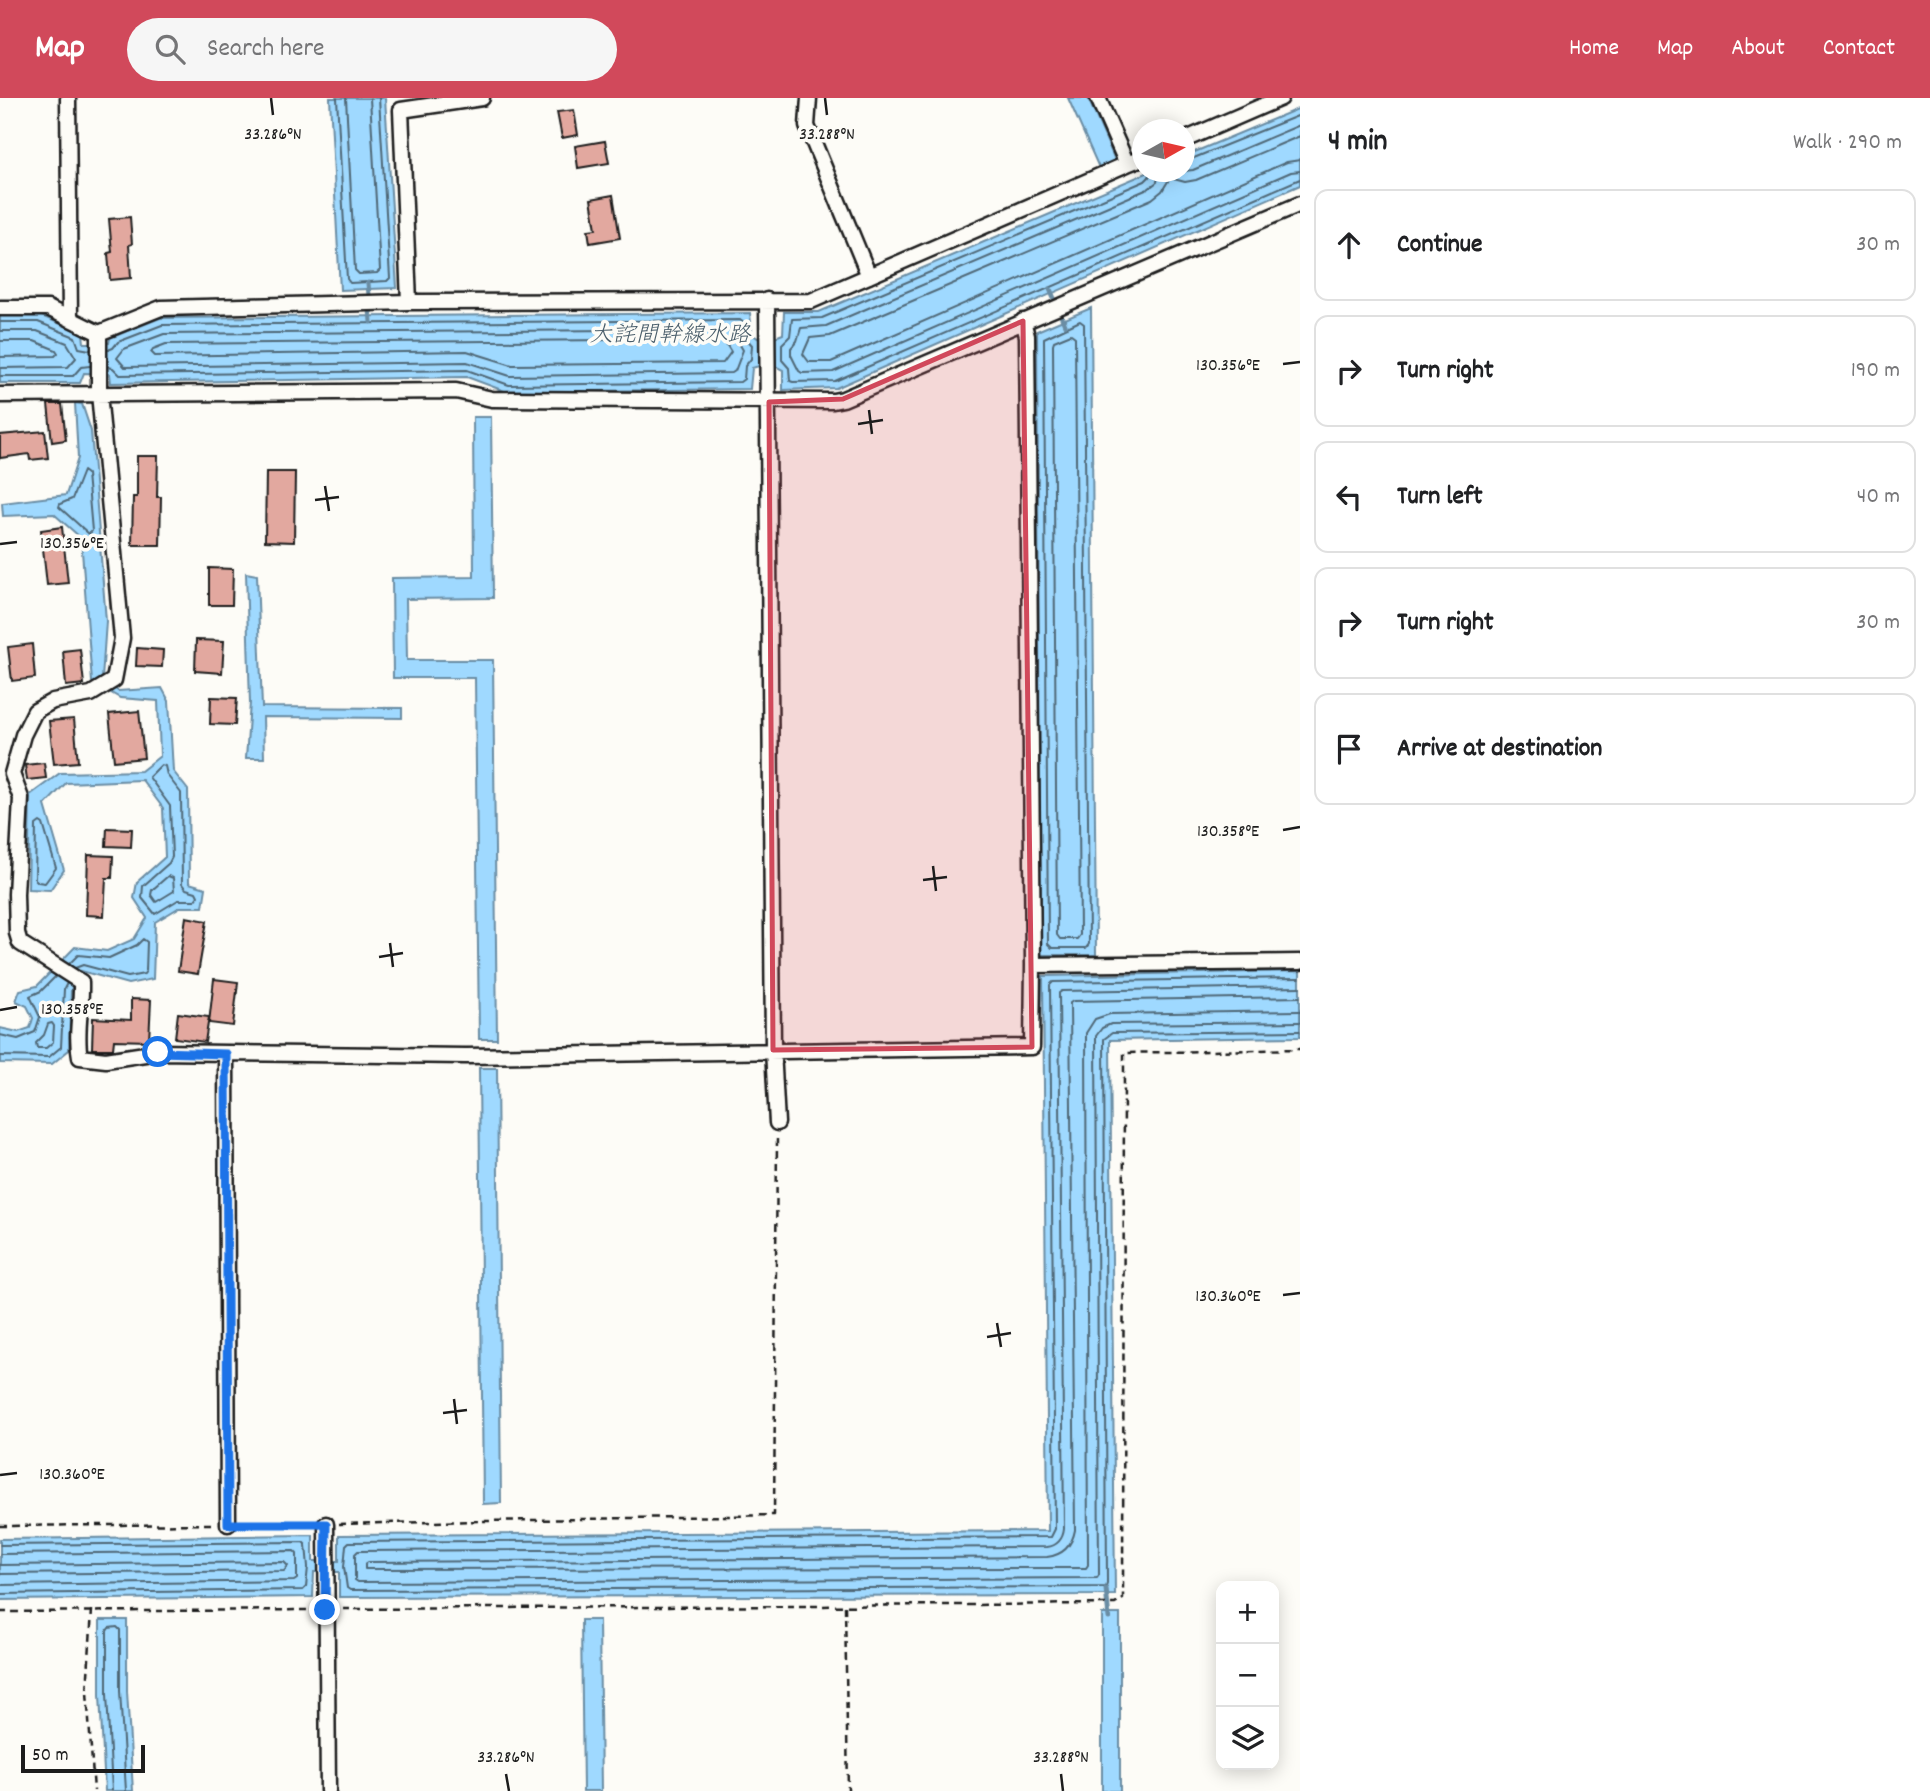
<!DOCTYPE html>
<html lang="en">
<head>
<meta charset="utf-8">
<style>
  body { margin:0; font-family:Dekko,"Klee One",sans-serif; background:#f6f6f6; color:#202124 }
  .controls { position:absolute; right:21px; bottom:21px; display:grid; overflow:hidden; border-radius:14px; box-shadow:0 4px 18px #0003 }
  .controls button { width:63px; height:63px; display:grid; place-items:center; padding:0; border:0; border-bottom:2px solid #e0e0e0; background:#fff; color:#202124; font:35px sans-serif }
  .compass { position:absolute; left:1132px; top:21px; width:63px; height:63px; border-radius:50%; background:#fff; box-shadow:0 4px 18px #0003; rotate:82deg }
  .scale { position:absolute; left:21px; bottom:18px; width:124px; box-sizing:border-box; padding-left:7px; border:4px solid #1c1c1c; border-top:0; font-size:19px; line-height:24px; white-space:nowrap; color:#1c1c1c; -webkit-text-stroke:5px #fdfcf7; paint-order:stroke }
  .stop { position:absolute; width:21px; height:21px; margin:-16px; border:5px solid #1a73e8; border-radius:50%; background:#fff }
  .stop.end { background:#1a73e8; border-color:#fff; box-shadow:0 2px 7px #0008 }
  .list { margin:0; padding:0; list-style:none }
  h2 { display:flex; justify-content:space-between; align-items:center; height:91px; margin:0; padding:0 28px; font-size:30px }
  h2 small { font-size:23px; font-weight:400; color:#757577 }
  .list li { display:grid; grid-template-columns:46px 1fr auto; gap:21px; align-items:center; box-sizing:border-box; height:112px; margin:0 14px 14px; padding:0 14px; border:2px solid #e0e0e0; border-radius:14px }
  .list b { display:block; font-size:26px; white-space:nowrap }
  .list em { font-size:23px; font-style:normal; color:#757577 }
  .icon { flex:none; width:38px; height:38px; fill:none; stroke:currentColor; stroke-width:2; stroke-linecap:round; stroke-linejoin:round }
  .map { position:relative; flex:none; width:1300px; height:1693px; overflow:hidden }
  header { display:flex; align-items:center; gap:42px; box-sizing:border-box; height:98px; padding:0 35px; background:#d1495b; color:#fff }
  header strong { font-size:33px }
  nav { display:flex; gap:38px; margin-inline-start:auto; font-size:24px }
  .search { width:490px; height:63px; background:#f6f6f6; display:flex; align-items:center; gap:18px; box-sizing:border-box; padding:0 24px; border-radius:38px; color:#757577; font-size:26px }
  main { display:flex }
  aside { flex:1; background:#fff }
  .map>svg:first-child { display:block }
</style>
</head>
<body>
<header>
<strong>Map</strong>
<div class="search"><svg class="icon" aria-label="search" viewBox="0 0 24 24"><circle cx="10" cy="10" r="6"/><path d="M15 15l6 6"/></svg>Search here</div>
<nav><a>Home</a><a>Map</a><a>About</a><a>Contact</a></nav>
</header>
<main>
<div class="map">
<svg width="1300" height="1693" viewBox="0 0 1300 1693">
  <rect width="100%" height="100%" fill="#fdfcf7"/>
  <filter id="ink" filterUnits="userSpaceOnUse"><feTurbulence type="fractalNoise" baseFrequency=".0143" numOctaves="2"/><feDisplacementMap in="SourceGraphic" scale="14" xChannelSelector="R" yChannelSelector="G"/><feConvolveMatrix kernelMatrix="1 2 1 2 8 2 1 2 1" color-interpolation-filters="sRGB"/></filter>
  <g filter="url(#ink)">
    <!-- water -->
    <path fill="#9fd9ff" stroke="#6b8da4" stroke-width="2" d="M 330,0 L 385,0 L 397,190 L 340,192 Z
      M 1068,0 L 1088,0 L 1115,62 L 1099,70 Z
      M 1300,10 L 1300,87 L 836,290 L 783,292 L 783,272 L 775,268 L 775,239 L 783,236 L 784,214 L 819,214 L 1149,74 L 1184,74 L 1185,58 Z
      M 1091,210 L 1096,857 L 1041,857 L 1037,233 Z
      M 750,215 L 752,236 L 759,241 L 759,268 L 752,270 L 750,291 L 507,294 L 467,279 L 111,285 L 110,276 L 84,275 L 80,285 L 0,285 L 0,217 L 39,217 L 83,235 L 84,245 L 109,245 L 110,240 L 160,220 Z
      M 75,305 L 82,306 L 91,333 L 106,523 L 102,581 L 118,593 L 162,590 L 169,603 L 173,673 L 188,692 L 189,785 L 206,790 L 203,809 L 180,809 L 155,824 L 153,881 L 128,886 L 81,873 L 71,892 L 69,952 L 52,966 L 0,965 L 0,930 L 18,934 L 30,930 L 33,920 L 27,908 L 16,903 L 20,892 L 37,888 L 75,849 L 107,853 L 134,841 L 147,820 L 134,800 L 137,784 L 165,759 L 163,710 L 142,682 L 66,685 L 45,707 L 64,772 L 50,792 L 28,791 L 30,697 L 60,675 L 141,673 L 160,658 L 158,603 L 120,600 L 92,584 L 81,440 L 54,416 L 3,418 L 2,405 L 66,397 L 78,360 Z
      M 473,319 L 491,319 L 493,500 L 406,501 L 407,562 L 493,562 L 497,941 L 479,941 L 475,580 L 393,580 L 392,480 L 474,479 Z
      M 246,475 L 257,477 L 262,609 L 402,610 L 402,620 L 263,619 L 264,660 L 246,660 L 250,605 Z
      M 1300,873 L 1300,939 L 1110,942 L 1115,1497 L 339,1499 L 339,1474 L 314,1474 L 313,1499 L 0,1502 L 0,1441 L 313,1437 L 313,1463 L 339,1463 L 339,1437 L 1048,1433 L 1043,878 Z
      M 479,970 L 497,970 L 501,1405 L 483,1406 Z
      M 1102,1516 L 1120,1516 L 1120,1693 L 1102,1693 Z
      M 100,1522 L 127,1522 L 127,1593 L 133,1693 L 105,1693 L 100,1597 Z
      M 581,1522 L 599,1522 L 601,1693 L 583,1693 Z"/>
    <g fill="none" stroke-linecap="round" stroke-linejoin="round">
      <!-- shore -->
      <path stroke="#506877" stroke-width="2" d="M 337,0 L 347,181 L 350,185 L 387,183 L 390,180 L 379,0
        M 346,0 L 355,172 L 359,176 L 377,175 L 380,172 L 370,0
        M 1300,38 L 1196,82 L 1185,84 L 1170,80 L 1162,93 L 1152,101 L 830,238 L 810,240 L 803,256 L 809,264 L 831,264 L 1287,64 L 1300,62
        M 1184,64 L 1300,17
        M 1184,73 L 1193,72 L 1300,27
        M 1150,74 L 1149,79 L 1145,83 L 822,220 L 792,221 L 790,238 L 782,246 L 782,262 L 789,270 L 790,283 L 793,284 L 835,283 L 1300,81
        M 1159,74 L 1157,84 L 1148,91 L 826,228 L 801,230 L 797,243 L 791,250 L 791,257 L 799,273 L 802,275 L 833,274 L 1291,74 L 1300,73
        M 1080,223 L 1084,226 L 1089,846 L 1086,850 L 1052,850 L 1048,846 L 1044,240 Z
        M 0,224 L 38,224 L 75,239 L 79,250 L 90,252
        M 732,231 L 735,233 L 737,242 L 743,252 L 735,273 L 732,275 L 510,278 L 467,264 L 125,269 L 117,260 L 124,251 L 164,236 Z
        M 0,233 L 37,233 L 67,245 L 76,260 L 68,269 L 0,270
        M 1071,236 L 1075,239 L 1080,837 L 1077,841 L 1060,841 L 1057,837 L 1053,246 L 1054,243 Z
        M 723,241 L 731,254 L 723,265 L 512,267 L 467,253 L 155,258 L 151,254 L 153,251 L 166,246 Z
        M 0,243 L 34,243 L 56,252 L 58,255 L 55,258 L 0,259
        M 108,252 L 113,250 L 118,244 L 162,227 L 740,222 L 744,225 L 745,239 L 752,247 L 751,261 L 745,268 L 744,281 L 740,284 L 509,287 L 467,272 L 120,277 L 113,270 L 108,269
        M 0,278 L 73,278 L 81,269 L 90,268
        M 83,373 L 87,376 L 92,433 L 89,436 L 59,409 L 60,406 L 72,401 Z
        M 161,667 L 165,668 L 167,677 L 181,695 L 182,786 L 186,791 L 196,794 L 198,798 L 195,802 L 178,802 L 155,816 L 142,800 L 143,788 L 169,765 L 172,759 L 170,708 L 149,679 Z
        M 40,724 L 43,726 L 56,770 L 45,785 L 38,784 L 35,781 L 36,727 Z
        M 168,778 L 173,780 L 174,793 L 156,804 L 151,797 L 152,792 Z
        M 69,866 L 78,857 L 109,860 L 137,847 L 143,841 L 147,844 L 146,873 L 144,876 L 128,879 L 83,867 L 75,870
        M 1300,880 L 1053,884 L 1050,887 L 1055,1431 L 1051,1439 L 349,1444 L 346,1447 L 344,1469 L 347,1490 L 350,1492 L 1106,1489 L 1107,1486 L 1104,941 L 1112,935 L 1300,933
        M 1300,889 L 1062,893 L 1059,895 L 1064,1431 C 1063,1441 1057,1448 1047,1449 L 358,1453 L 355,1456 L 355,1482 L 358,1484 L 1097,1480 L 1099,1477 L 1096,938 L 1102,930 L 1111,926 L 1300,924
        M 1300,899 L 1073,903 L 1070,905 L 1075,1432 C 1072,1448 1063,1457 1047,1459 L 368,1464 L 365,1466 L 365,1471 L 1086,1470 L 1088,1467 L 1086,935 L 1095,921 L 1110,916 L 1300,913
        M 52,925 L 54,928 L 53,944 L 46,950 L 37,950 L 36,945 L 44,937 L 48,926 Z
        M 0,937 L 18,941 L 35,934 L 40,919 L 30,898 L 41,893 L 56,878
        M 0,958 L 49,959 L 61,949 L 64,891 L 67,885
        M 0,1447 L 303,1444 L 306,1447 L 308,1469 L 306,1489 L 303,1492 L 0,1496
        M 0,1456 L 294,1453 L 297,1456 L 297,1481 L 294,1483 L 0,1487
        M 0,1467 L 284,1464 L 288,1468 L 284,1473 L 0,1476
        M 112,1693 L 107,1596 L 107,1533 L 109,1530 L 117,1529 L 120,1532 L 120,1593 L 126,1693"/>
      <!-- stream -->
      <path stroke="#6b8da4" stroke-width="5" d="M 368,185 L 371,224
        M 1050,191 L 1065,227
        M 1106,1491 L 1109,1520"/>
    </g>
    <!-- building -->
    <path fill="#e2a89f" stroke="#1c1c1c" stroke-width="2" d="M 574,12 L 578,37 L 562,40 L 557,14 Z
      M 605,43 L 609,65 L 578,70 L 575,48 Z
      M 613,97 L 620,140 L 590,145 L 588,132 L 596,131 L 591,101 Z
      M 130,119 L 132,146 L 129,147 L 131,180 L 110,182 L 108,155 L 112,154 L 109,121 Z
      M 48,306 L 62,306 L 66,342 L 52,344 Z
      M 45,333 L 48,360 L 30,362 L 29,356 L 0,360 L 0,337 Z
      M 137,358 L 158,358 L 157,399 L 161,399 L 160,447 L 132,447 L 133,399 L 137,399 Z
      M 266,374 L 295,374 L 294,444 L 265,443 Z
      M 62,429 L 68,485 L 47,487 L 41,432 Z
      M 209,470 L 233,471 L 232,507 L 209,507 Z
      M 196,542 L 224,543 L 222,575 L 195,573 Z
      M 32,546 L 35,580 L 12,583 L 8,549 Z
      M 137,550 L 163,552 L 162,569 L 136,568 Z
      M 80,551 L 84,586 L 66,588 L 63,553 Z
      M 211,599 L 237,600 L 235,627 L 210,626 Z
      M 139,613 L 144,660 L 114,663 L 109,616 Z
      M 74,621 L 78,664 L 54,666 L 49,623 Z
      M 44,665 L 46,680 L 27,682 L 25,667 Z
      M 107,730 L 132,731 L 131,749 L 106,748 Z
      M 88,757 L 113,758 L 112,780 L 106,780 L 104,818 L 86,817 Z
      M 186,819 L 207,823 L 198,876 L 178,873 Z
      M 214,881 L 238,884 L 233,928 L 209,925 Z
      M 131,901 L 151,902 L 149,943 L 114,942 L 113,951 L 92,951 L 93,920 L 131,922 Z
      M 178,915 L 209,919 L 205,944 L 175,940 Z"/>
    <g fill="none" stroke-linecap="round" stroke-linejoin="round">
      <defs>
        <path id="street" d="M 68,0 L 70,221
          M 809,0 L 807,28 L 869,178
          M 1184,42 L 1281,0
          M 1127,66 L 1142,60
          M 767,202 L 773,952 L 777,1025
          M 409,204 L 401,12 L 482,0
          M 0,210 L 48,210 L 99,235 L 161,210 L 409,204 L 811,203 L 1127,66 L 1098,0
          M 1023,223 L 1027,238 L 1033,867
          M 99,235 L 99,295 L 122,540 L 114,582 L 91,596 L 53,603 L 35,613 L 23,637 L 12,676 L 21,700 L 16,796 L 17,835 L 20,845 L 81,884 C 82,909 75,935 80,959 L 106,962 L 158,954 L 466,958 L 1032,949 L 1033,867 L 1300,864
          M 0,297 L 456,293 L 492,301 L 833,303 L 843,301 L 1300,106
          M 226,956 L 228,1426
          M 326,1426 L 328,1693"/>
      </defs>
      <!-- street casing -->
      <use href="#street" stroke="#1c1c1c" stroke-width="19"/>
      <!-- path -->
      <path stroke="#1c1c1c" stroke-width="2.5" stroke-dasharray="7 5" stroke-linecap="butt" d="M 241,1426 L 312,1426
        M 339,1426 L 774,1417 L 777,1040
        M 0,1428 L 214,1426
        M 845,1508 L 848,1693
        M 343,1511 L 1115,1506 L 1123,1501 L 1124,955 L 1300,951
        M 92,1512 L 87,1594 L 94,1693
        M 0,1514 L 312,1512"/>
      <!-- street -->
      <use href="#street" stroke="#fdfcf7" stroke-width="14"/>
    </g>
  </g>
  <g fill="none" stroke-linecap="round" stroke-linejoin="round" filter="url(#ink)">
    <!-- route -->
    <path stroke="#1a73e8" stroke-width="9" d="M 158,954 L 226,956 L 228,1426 L 326,1426 L 325,1512"/>
  </g>
  <!-- marked area -->
  <path fill="#d1495b" fill-opacity="0.2" stroke="#d1495b" stroke-width="5" stroke-linejoin="round" d="M 1023,223 L 1032,949 L 773,952 L 769,304 L 843,301 Z"/>
  <!-- ticks -->
  <path fill="none" stroke="#1c1c1c" stroke-width="2.5" d="M 271,0 L 273,17M 825,0 L 827,17M 1283,266 L 1300,264M 869,312 L 872,336M 858,326 L 883,322M 325,388 L 329,413M 315,402 L 339,399M 0,446 L 17,444M 1283,732 L 1300,729M 933,768 L 936,793M 923,782 L 947,779M 390,845 L 393,869M 379,859 L 403,855M 0,912 L 17,909M 1283,1197 L 1300,1195M 997,1225 L 1001,1249M 987,1239 L 1011,1235M 454,1301 L 457,1326M 443,1315 L 467,1312M 0,1377 L 17,1375M 506,1676 L 509,1693M 1061,1676 L 1063,1693"/>
  <g text-anchor="middle" dominant-baseline="central" stroke-width="7" stroke-linejoin="round" paint-order="stroke">
    <!-- water labels -->
    <g font-size="23" font-style="italic" fill="#4a5e6b" stroke="#fdfcf7">
      <text x="670" y="238">大詫間幹線水路</text>
    </g>
  </g>
  <g font-size="18" text-anchor="middle" fill="#1c1c1c" stroke="#fdfcf7" stroke-width="7" stroke-linejoin="round" paint-order="stroke">
    <text x="273" y="41">33.286°N</text>
    <text x="827" y="41">33.288°N</text>
    <text x="1228" y="272">130.356°E</text>
    <text x="72" y="450">130.356°E</text>
    <text x="1228" y="738">130.358°E</text>
    <text x="72" y="916">130.358°E</text>
    <text x="1228" y="1203">130.360°E</text>
    <text x="72" y="1381">130.360°E</text>
    <text x="506" y="1664">33.286°N</text>
    <text x="1061" y="1664">33.288°N</text>
  </g>
</svg>
<div class="controls">
<button>+</button>
<button>−</button>
<button><svg class="icon" aria-label="layers" viewBox="0 0 24 24"><path d="M12 4l9 5-9 5-9-5zM3 14l9 5 9-5"/></svg></button>
</div>
<svg class="compass" viewBox="-18 -18 36 36"><path d="M0-13l5 13h-10z" fill="#e53935"/><path d="M0 13l5-13h-10z" fill="#757577"/></svg>
<div class="scale">50 m</div>
<div class="stop" style="left:158px;top:954px"></div>
<div class="stop end" style="left:325px;top:1512px"></div>
</div>
<aside>
<h2>4 min<small>Walk · 290 m</small></h2>
<ul class="list">
<li><svg class="icon" aria-label="ahead" viewBox="0 0 24 24"><path d="M12 20V5M6 11l6-6 6 6"/></svg><div><b>Continue</b></div><em>30 m</em></li>
<li><svg class="icon" aria-label="right" viewBox="0 0 24 24"><path d="M7 20v-9h11M14 6l5 5-5 5"/></svg><div><b>Turn right</b></div><em>190 m</em></li>
<li><svg class="icon" aria-label="left" viewBox="0 0 24 24"><path d="M17 20v-9H6M10 6l-5 5 5 5"/></svg><div><b>Turn left</b></div><em>40 m</em></li>
<li><svg class="icon" aria-label="right" viewBox="0 0 24 24"><path d="M7 20v-9h11M14 6l5 5-5 5"/></svg><div><b>Turn right</b></div><em>30 m</em></li>
<li><svg class="icon" aria-label="arrive" viewBox="0 0 24 24"><path d="M6 21V4h12l-3 4 3 4H6"/></svg><div><b>Arrive at destination</b></div></li>
</ul>
</aside>
</main>
</body>
</html>
